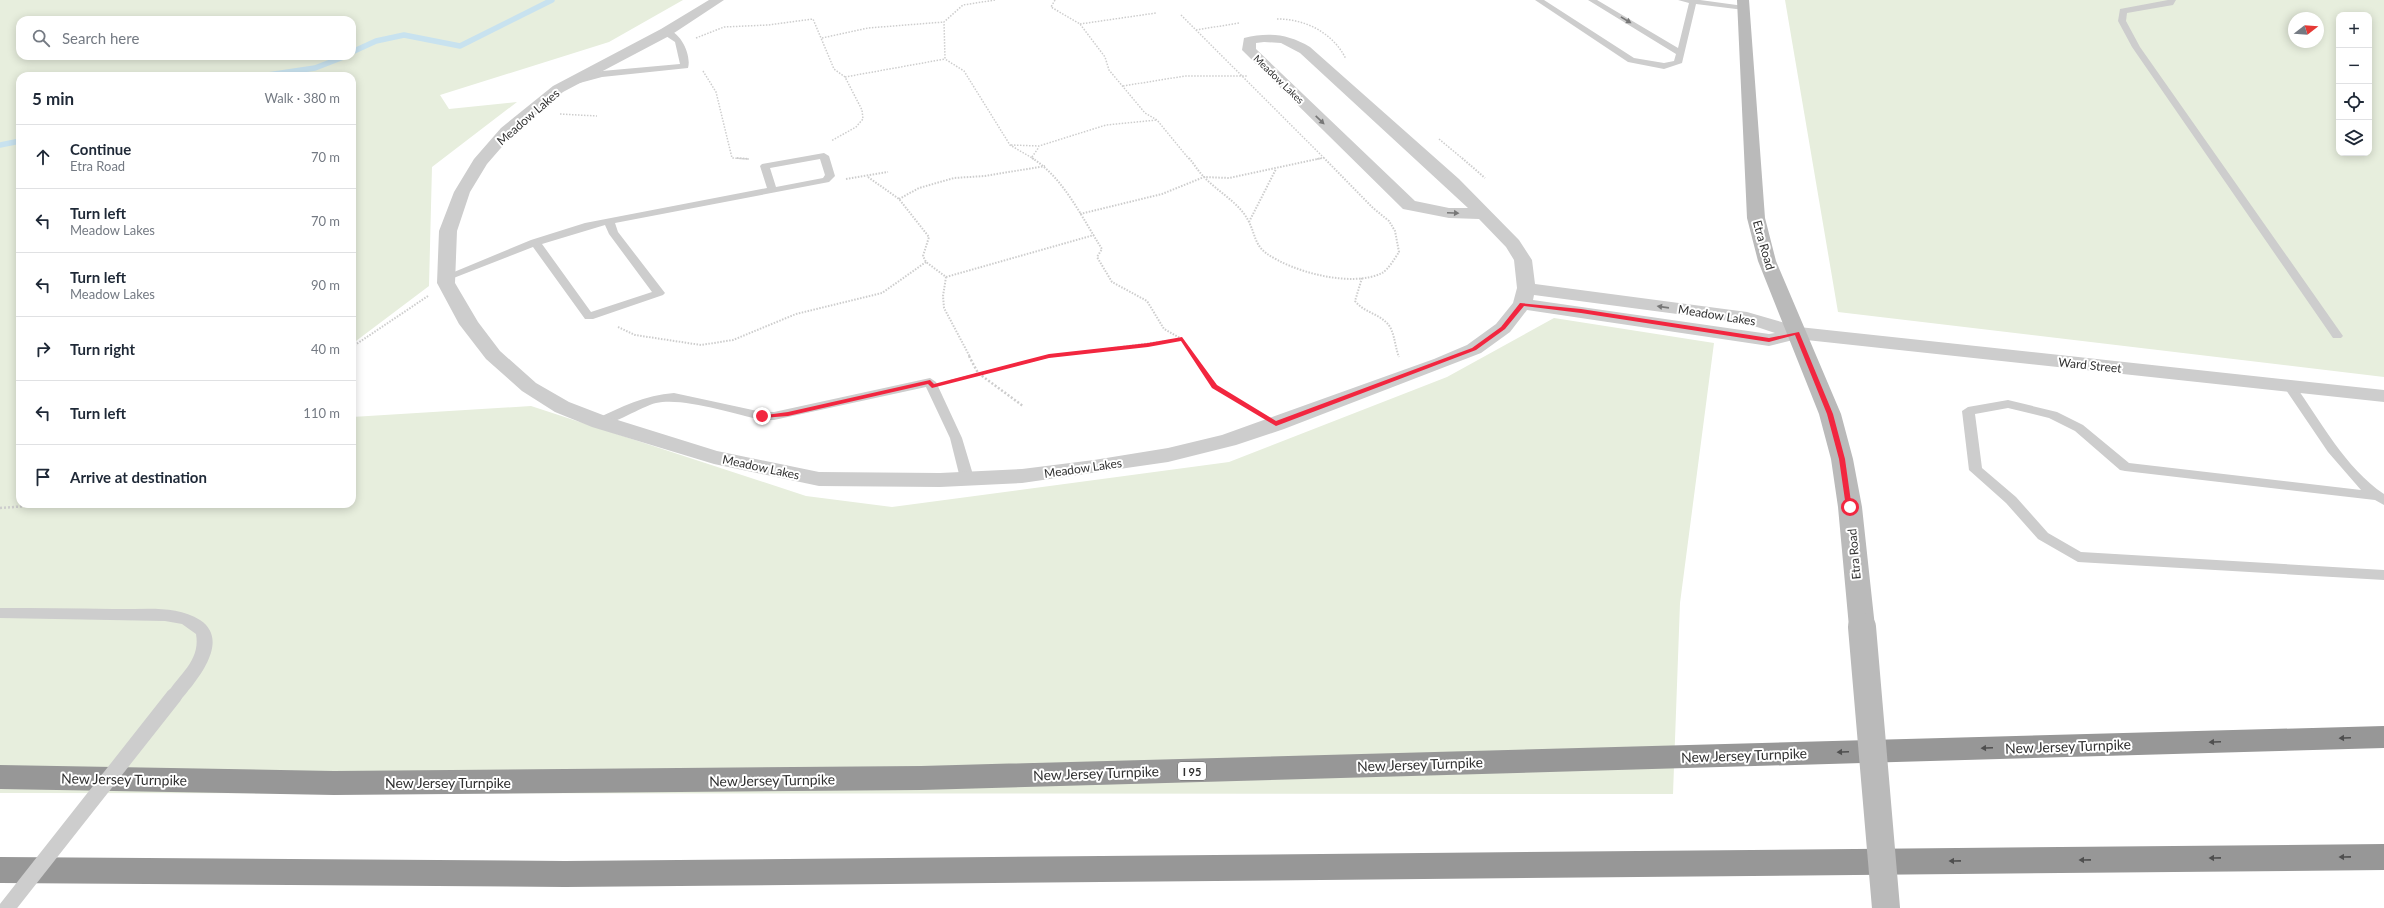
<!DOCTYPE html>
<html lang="en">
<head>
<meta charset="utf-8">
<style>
  body { margin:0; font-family:Lato,sans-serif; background:#f6f6f7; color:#1f2937 }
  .controls { position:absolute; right:12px; top:12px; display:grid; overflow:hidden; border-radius:8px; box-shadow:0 2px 10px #0003 }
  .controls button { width:36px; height:36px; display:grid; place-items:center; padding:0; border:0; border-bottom:1px solid #e0e1e3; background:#fff; color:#1f2937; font:20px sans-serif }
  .compass { position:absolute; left:2288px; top:12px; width:36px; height:36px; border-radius:50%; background:#fff; box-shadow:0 2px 10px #0003; rotate:73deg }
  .stop { position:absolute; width:12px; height:12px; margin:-9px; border:3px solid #f2263f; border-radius:50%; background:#fff }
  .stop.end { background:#f2263f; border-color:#fff; box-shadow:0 1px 4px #0008 }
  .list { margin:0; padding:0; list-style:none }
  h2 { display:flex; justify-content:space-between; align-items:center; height:52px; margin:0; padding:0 16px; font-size:17px }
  h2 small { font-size:13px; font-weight:400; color:#747a83 }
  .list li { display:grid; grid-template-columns:26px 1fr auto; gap:12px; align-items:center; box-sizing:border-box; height:64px; padding:0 16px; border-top:1px solid #e0e1e3 }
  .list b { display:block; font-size:15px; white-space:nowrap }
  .list p { margin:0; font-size:13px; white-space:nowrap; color:#747a83 }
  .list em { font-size:13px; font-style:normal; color:#747a83 }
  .icon { flex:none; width:22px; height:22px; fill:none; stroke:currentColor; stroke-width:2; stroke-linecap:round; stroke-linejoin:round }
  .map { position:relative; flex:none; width:2384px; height:908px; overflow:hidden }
  .search { position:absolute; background:#fff; box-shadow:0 2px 10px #0003; left:16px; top:16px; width:340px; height:44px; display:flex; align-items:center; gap:10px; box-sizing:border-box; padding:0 14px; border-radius:12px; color:#747a83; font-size:15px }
  .panel { position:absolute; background:#fff; box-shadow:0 2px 10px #0003; left:16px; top:72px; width:340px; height:436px; border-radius:12px }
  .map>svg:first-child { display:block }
</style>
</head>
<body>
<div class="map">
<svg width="2384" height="908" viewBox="0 0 2384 908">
  <rect width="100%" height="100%" fill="#fff"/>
  <!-- green -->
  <path fill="#e7eedd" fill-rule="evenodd" d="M 0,0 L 683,0 L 609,42 L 440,95 L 449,109 L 517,102 L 432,167 L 429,286 L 352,344 L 352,76 L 20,76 L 20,504 L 352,504 L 352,417 L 531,406 L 806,496 L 892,507 L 1229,462 L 1447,377 L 1554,318 L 1714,343 L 1680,603 L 1673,794 L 0,793 ZM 20,20 L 352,20 L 352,56 L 20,56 Z
    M 1785,0 L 2384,0 L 2384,377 L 1838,312 ZM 2339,15 L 2369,15 L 2369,153 L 2339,153 ZM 2294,18 L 2318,18 L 2318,42 L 2294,42 Z"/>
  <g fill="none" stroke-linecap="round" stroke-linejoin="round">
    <!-- stream -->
    <path stroke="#c8e2ef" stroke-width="5.5" d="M 352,52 L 376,41 L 404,35 L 460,46 L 552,0
      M 261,76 L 315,68 L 346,56
      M 0,145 L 20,141"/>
    <!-- path-far2 -->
    <path stroke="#cdcdcd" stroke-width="1.5" stroke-dasharray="1.5 1.5" stroke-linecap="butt" d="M 995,0 L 963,5 L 944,22 L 945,59 L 964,71 L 1010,145 L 1034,159
      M 1055,0 L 1051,7 L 1080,24 L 1105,57 L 1109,70 L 1145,113 L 1157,120 L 1189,159
      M 1181,15 L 1325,159
      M 1277,19 C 1306,19 1333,33 1346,59
      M 1080,24 L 1156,13
      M 1196,30 L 1239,23
      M 696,38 L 724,27 L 768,25 L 813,19 L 834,69 L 845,77 L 862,110 L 863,119 L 856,127 L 831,141
      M 822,38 L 868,28 L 944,22
      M 703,71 L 716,92 L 732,158 L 749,159
      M 845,77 L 945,59
      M 1123,86 L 1185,76 L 1248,76
      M 560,114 L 597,116
      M 1439,139 L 1463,159
      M 1011,145 L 1039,146 L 1106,125 L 1157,120
      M 1032,157 L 1039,147
      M 1317,159 L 1323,158"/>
    <!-- path-far1 -->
    <path stroke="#cdcdcd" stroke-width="2" stroke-dasharray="1.5 1.5" stroke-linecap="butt" d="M 737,158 L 749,159
      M 1032,158 C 1064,178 1082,218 1102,249 L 1097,257 L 1112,282 L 1147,301 L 1164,329 L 1182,339 L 1194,357
      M 1189,158 C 1194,164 1198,171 1204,177 C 1218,192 1240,203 1249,222 C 1255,234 1255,245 1266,253 C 1292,272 1352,288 1382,273 C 1388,270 1395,258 1399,252 L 1395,231 L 1389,221 L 1373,208 L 1324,158
      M 1462,158 L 1485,178
      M 868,177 L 899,199 L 929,237 L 923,256 L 926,262 L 946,277 L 943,296 L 944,308 L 970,357
      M 846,179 L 888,172
      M 899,199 L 919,188 L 954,178 L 985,176 L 1045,166
      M 1080,214 L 1162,194 L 1204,177 L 1229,178 L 1322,158
      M 1249,222 L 1276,169
      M 946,277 L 1094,235
      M 1362,278 L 1355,301 C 1364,313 1382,314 1390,327 C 1395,336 1395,347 1399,357
      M 618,327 L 635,335 L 701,345 L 733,340 L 796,314 L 882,293 L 926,262
      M 352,347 L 428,296
      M 1046,357 L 1182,339"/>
    <!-- path -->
    <path stroke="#cdcdcd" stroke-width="2.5" stroke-dasharray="2 2" stroke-linecap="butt" d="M 969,356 L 978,373 L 1023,406
      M 1193,356 L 1214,387 L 1251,409
      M 951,381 L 1050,356
      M 0,508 L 55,504"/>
    <!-- lane -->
    <path fill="#cdcdcd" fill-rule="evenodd" d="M 1535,0 L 1544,0 L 1634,58 L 1664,63 L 1674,61 L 1676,54 L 1588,0 L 1597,0 L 1678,48 L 1689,3 L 1678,0 L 1700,0 L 1744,6 L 1748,8 L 1744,10 L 1696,4 L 1682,63 L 1664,69 L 1628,62 Z
      M 2168,0 L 2176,0 L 2173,5 L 2127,13 L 2126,21 L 2140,47 L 2343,336 L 2341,338 L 2333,338 L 2132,47 L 2118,21 L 2120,9 Z
      M 663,30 C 679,27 692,55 688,68 L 602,77 L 576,84 L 572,81 L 602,71 L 680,64 L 675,42 L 663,34 Z
      M 824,153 L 829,156 L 835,176 L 829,182 L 615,223 L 618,232 L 665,293 L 663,295 L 593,319 L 585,319 L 533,247 L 451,279 L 443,279 L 442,277 L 531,240 L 585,223 L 767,188 L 760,166 L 762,164 ZM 820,159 L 825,175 L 823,178 L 776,187 L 770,168 ZM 605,225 L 609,234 L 652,292 L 591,312 L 542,244 Z
      M 930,378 L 936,382 L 962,438 L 974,478 L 972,481 L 962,481 L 960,478 L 950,438 L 926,387 L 774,420 L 762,420 C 734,414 683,397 656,403 C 640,407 609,428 596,425 L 594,422 L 596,419 C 621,407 645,395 674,393 L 762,412 L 774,412 Z
      M 2290,383 L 2294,384 C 2321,421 2345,468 2384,494 L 2384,505 L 2375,500 L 2125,471 L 2120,470 L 2075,431 L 2049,418 L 2008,408 L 1975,414 L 1982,468 L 2016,497 L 2048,533 L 2081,552 L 2384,570 L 2384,580 L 2078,562 L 2038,539 L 2006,503 L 1969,470 L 1962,411 L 1968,407 L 2008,400 L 2057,412 L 2083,425 L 2129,463 L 2361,490 L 2328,452 L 2284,387 Z
      M 0,608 C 38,608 75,608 113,609 C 141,610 175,604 200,620 C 226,637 206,668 192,686 C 188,690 184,697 180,700 C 176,703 172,702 168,700 L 166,696 C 177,675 201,662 196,634 L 182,624 L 165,621 L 0,618 Z"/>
    <!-- street -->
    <path fill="#cdcdcd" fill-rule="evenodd" d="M 709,0 L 724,0 L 671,35 L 563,92 L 513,134 L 487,164 L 470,192 L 457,231 L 455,283 L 478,322 L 500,351 L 536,383 L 569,402 L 608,417 L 717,451 L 819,472 L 940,473 L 1022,469 L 1094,460 L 1168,448 L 1222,435 L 1434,359 L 1467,345 L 1496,324 L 1513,303 L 1517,288 L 1514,260 L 1506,247 L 1479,219 L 1449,218 L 1403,209 L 1242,50 L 1244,38 C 1269,32 1288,34 1310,47 L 1459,179 L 1519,240 L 1532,260 L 1535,284 L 1747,312 L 1799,327 L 2384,390 L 2384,402 L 1797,339 L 1769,346 L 1527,310 L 1510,332 L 1481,353 L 1284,429 L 1236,445 L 1168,462 L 1022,483 L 940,487 L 819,486 L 714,464 L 592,427 L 555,412 L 522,391 L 486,359 L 459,324 L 437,283 L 439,231 L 454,192 L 474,159 L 501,128 L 553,86 L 661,29 ZM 1264,42 L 1281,43 L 1300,53 L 1468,208 L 1449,208 L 1415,201 L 1256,49 L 1256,43 ZM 1534,295 L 1745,323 L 1775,333 L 1769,334 L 1533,300 Z"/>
    <!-- secondary -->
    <path fill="#bababa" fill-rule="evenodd" d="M 1737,0 L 1749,0 L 1765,218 L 1776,261 L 1841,414 L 1853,459 L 1862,507 L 1875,627 L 1871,634 L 1862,636 L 1853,634 L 1849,627 L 1838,507 L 1831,459 L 1819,414 L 1758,261 L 1747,218 Z"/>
    <!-- highway -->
    <path fill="#979797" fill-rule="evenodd" d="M 2384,726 L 2384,748 L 921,790 L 334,795 L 0,789 L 0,765 L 334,771 L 921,766 Z
      M 2384,844 L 2384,870 L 565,887 L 0,883 L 0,857 L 565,861 Z"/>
    <!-- lane-bridge -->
    <path stroke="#cdcdcd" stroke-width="16" d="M 7,908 L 174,696"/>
    <!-- secondary-bridge -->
    <path stroke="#bababa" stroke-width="28" d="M 1862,627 L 1886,908"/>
  </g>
  <!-- one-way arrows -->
  <defs><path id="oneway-solid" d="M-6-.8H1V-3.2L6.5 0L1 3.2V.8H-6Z"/></defs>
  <g fill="#777">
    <use href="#oneway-solid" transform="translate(1626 20) rotate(31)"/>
    <use href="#oneway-solid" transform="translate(1320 120) rotate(44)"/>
    <use href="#oneway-solid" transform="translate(1453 213) rotate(3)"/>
    <use href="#oneway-solid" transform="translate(1663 307) rotate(-172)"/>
  </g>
  <g fill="#4f4f4f">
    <use href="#oneway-solid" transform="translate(2345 738) rotate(178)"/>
    <use href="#oneway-solid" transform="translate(2215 742) rotate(178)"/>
    <use href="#oneway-solid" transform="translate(1987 748) rotate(178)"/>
    <use href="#oneway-solid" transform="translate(1843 752) rotate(178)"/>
    <use href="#oneway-solid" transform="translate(2345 857) rotate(179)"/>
    <use href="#oneway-solid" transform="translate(2215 858) rotate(179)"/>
    <use href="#oneway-solid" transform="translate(2085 860) rotate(179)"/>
    <use href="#oneway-solid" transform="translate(1955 861) rotate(179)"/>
  </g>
  <!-- route -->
  <path fill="#f2263f" d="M 1520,303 L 1581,309 L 1769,338 L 1799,332 L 1833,414 L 1845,459 L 1852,509 L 1846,507 L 1839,459 L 1827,414 L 1795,335 L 1769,342 L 1581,313 L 1524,306 L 1505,329 L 1476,350 L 1276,426 L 1212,388 L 1181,341 L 1148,347 L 1049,358 L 932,388 L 928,384 L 788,416 L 762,418 L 758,416 L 788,412 L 930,380 L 934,384 L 1049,354 L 1148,343 L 1182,337 L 1217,385 L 1276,421 L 1472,348 L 1501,327 Z"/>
  <g text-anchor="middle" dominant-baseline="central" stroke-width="4" stroke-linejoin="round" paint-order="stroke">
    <!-- far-street labels -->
    <g font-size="10" fill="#303030" stroke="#fff">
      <text transform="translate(1279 79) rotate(44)">Meadow Lakes</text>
    </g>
    <!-- shield labels -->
    <rect fill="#fff" stroke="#6e6e6e" stroke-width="1" x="1178" y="762" width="28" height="18" rx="3"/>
    <g font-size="11" font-weight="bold" fill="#303030">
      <text x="1192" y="771">I 95</text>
    </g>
    <!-- street labels -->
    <g font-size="12" fill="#303030" stroke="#fff">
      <text transform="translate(528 117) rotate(-41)">Meadow Lakes</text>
      <text transform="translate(1764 245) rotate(74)">Etra Road</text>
      <text transform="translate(1717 315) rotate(9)">Meadow Lakes</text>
      <text transform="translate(2090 365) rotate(6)">Ward Street</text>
      <text transform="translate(761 467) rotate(12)">Meadow Lakes</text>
      <text transform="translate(1083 468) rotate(-8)">Meadow Lakes</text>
      <text transform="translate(1854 554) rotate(-95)">Etra Road</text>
    </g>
    <!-- near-street labels -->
    <g font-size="14" fill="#303030" stroke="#fff">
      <text transform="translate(2068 746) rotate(-2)">New Jersey Turnpike</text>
      <text transform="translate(1744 755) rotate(-2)">New Jersey Turnpike</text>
      <text transform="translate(1420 764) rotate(-2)">New Jersey Turnpike</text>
      <text transform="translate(1096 773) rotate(-2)">New Jersey Turnpike</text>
      <text transform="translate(124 779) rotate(1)">New Jersey Turnpike</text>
      <text transform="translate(772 780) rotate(-1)">New Jersey Turnpike</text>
      <text x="448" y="782">New Jersey Turnpike</text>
    </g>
  </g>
</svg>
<div class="controls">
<button>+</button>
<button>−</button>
<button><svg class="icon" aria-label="locate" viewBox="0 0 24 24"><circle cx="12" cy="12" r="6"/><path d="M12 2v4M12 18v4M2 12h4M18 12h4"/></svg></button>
<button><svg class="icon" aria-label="layers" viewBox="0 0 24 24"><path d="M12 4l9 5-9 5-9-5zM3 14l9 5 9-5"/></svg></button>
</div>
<svg class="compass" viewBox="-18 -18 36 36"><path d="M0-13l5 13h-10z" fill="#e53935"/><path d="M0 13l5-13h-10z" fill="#747a83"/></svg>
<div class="stop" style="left:1850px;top:507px"></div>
<div class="stop end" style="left:762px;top:416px"></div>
<div class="search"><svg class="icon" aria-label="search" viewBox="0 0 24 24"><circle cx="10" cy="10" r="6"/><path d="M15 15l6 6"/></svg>Search here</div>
<section class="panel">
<h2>5 min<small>Walk · 380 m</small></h2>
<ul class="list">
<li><svg class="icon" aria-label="ahead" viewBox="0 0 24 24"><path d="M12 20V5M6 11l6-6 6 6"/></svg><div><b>Continue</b><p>Etra Road</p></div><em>70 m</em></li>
<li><svg class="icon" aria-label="left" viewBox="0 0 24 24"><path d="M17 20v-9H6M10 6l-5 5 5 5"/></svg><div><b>Turn left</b><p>Meadow Lakes</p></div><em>70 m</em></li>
<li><svg class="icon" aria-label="left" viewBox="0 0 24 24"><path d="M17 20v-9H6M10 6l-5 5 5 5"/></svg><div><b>Turn left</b><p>Meadow Lakes</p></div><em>90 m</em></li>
<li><svg class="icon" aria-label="right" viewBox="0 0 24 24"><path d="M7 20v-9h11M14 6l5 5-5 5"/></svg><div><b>Turn right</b></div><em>40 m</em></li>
<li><svg class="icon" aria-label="left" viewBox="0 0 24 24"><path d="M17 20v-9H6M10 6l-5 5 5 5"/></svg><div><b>Turn left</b></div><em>110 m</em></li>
<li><svg class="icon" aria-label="arrive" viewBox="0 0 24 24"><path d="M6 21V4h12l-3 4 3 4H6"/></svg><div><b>Arrive at destination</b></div></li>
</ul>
</section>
</div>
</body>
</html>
